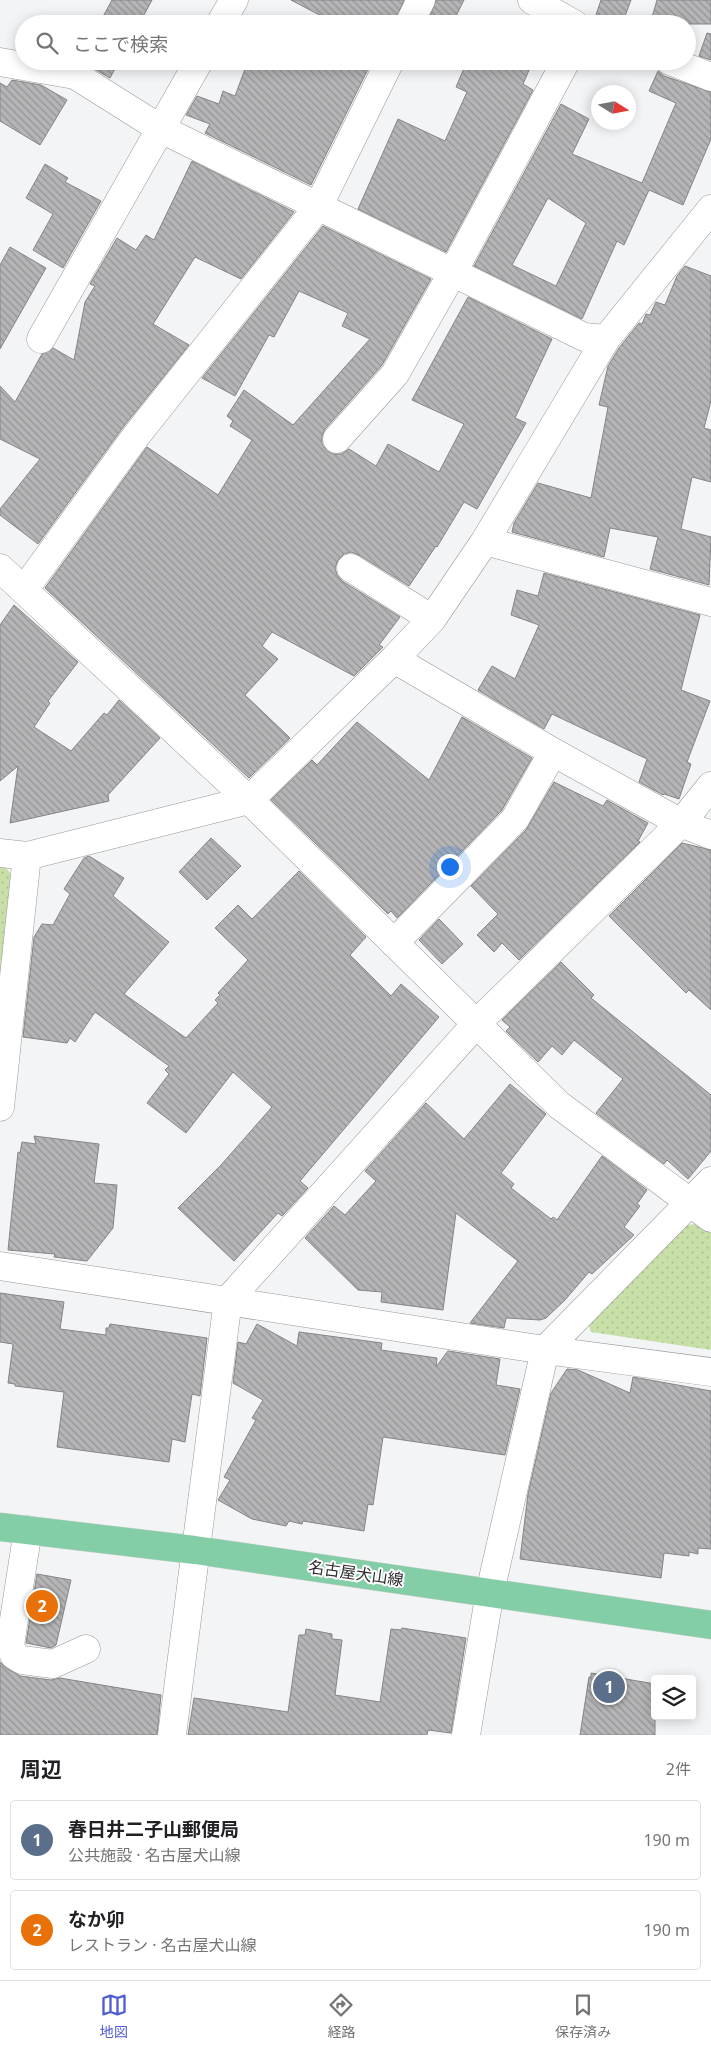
<!DOCTYPE html>
<html lang="ja">
<head>
<meta charset="utf-8">
<style>
  body { margin:0; font-family:"Noto Sans","Noto Sans JP",sans-serif; background:#f6f6f6; color:#202124 }
  .controls { position:absolute; right:15px; bottom:15px; display:grid; overflow:hidden; border-radius:5px; box-shadow:0 2px 12px #0003 }
  .controls button { width:45px; height:45px; display:grid; place-items:center; padding:0; border:0; border-bottom:1px solid #e0e0e0; background:#fff; color:#202124; font:25px sans-serif }
  .compass { position:absolute; left:591px; top:85px; width:45px; height:45px; border-radius:50%; background:#fff; box-shadow:0 2px 12px #0003; rotate:101deg }
  .you { position:absolute; left:449px; top:866px; width:18px; height:18px; margin:-12px; border:4px solid #fff; border-radius:50%; background:#1a73e8; box-shadow:0 0 0 8px #1a73e833 }
  .badge { display:grid; place-items:center; width:32px; height:32px; border-radius:50%; background:#505cd2; color:#fff; font-size:16px; font-weight:700 }
  .pin { position:absolute; translate:-50% -50%; border:2px solid #fff; box-shadow:0 1px 5px #0006 }
  .list { margin:0; padding:0; list-style:none }
  h2 { display:flex; justify-content:space-between; align-items:center; height:65px; margin:0; padding:0 20px; font-size:21px }
  h2 small { font-size:16px; font-weight:400; color:#757577 }
  .list li { display:grid; grid-template-columns:32px 1fr auto; gap:15px; align-items:center; box-sizing:border-box; height:80px; margin:0 10px 10px; padding:0 10px; border:1px solid #e0e0e0; border-radius:5px }
  .list b { display:block; font-size:19px; white-space:nowrap }
  .list p { margin:0; font-size:16px; white-space:nowrap; color:#757577 }
  .list em { font-size:16px; font-style:normal; color:#757577 }
  .icon { flex:none; width:28px; height:28px; fill:none; stroke:currentColor; stroke-width:2; stroke-linecap:round; stroke-linejoin:round }
  .map { position:relative; flex:none; width:711px; height:1735px; overflow:hidden }
  .search { position:absolute; background:#fff; box-shadow:0 2px 12px #0003; left:15px; right:15px; top:15px; height:55px; display:flex; align-items:center; gap:12px; box-sizing:border-box; padding:0 18px; border-radius:28px; color:#757577; font-size:19px }
  .sheet { height:245px; background:#fff }
  nav { display:flex; justify-content:space-around; align-items:center; box-sizing:border-box; height:70px; border-top:1px solid #e0e0e0; background:#fff; font-size:14px; color:#757577 }
  nav a { display:grid; justify-items:center; gap:2px }
  nav .on { color:#505cd2 }
  .map>svg:first-child { display:block }
</style>
</head>
<body>
<div class="map">
<svg width="711" height="1735" viewBox="0 0 711 1735">
  <defs>
    <pattern id="green-dots" width="8" height="8" patternUnits="userSpaceOnUse" patternTransform="scale(1.25)"><rect width="8" height="8" fill="#c8e0a8"/><path d="M2 2h.1M6 6h.1" fill="none" stroke="#acc091" stroke-width="1.8" stroke-linecap="round"/></pattern>
    <pattern id="building-back-hatch" width="6" height="6" patternUnits="userSpaceOnUse" patternTransform="scale(1.25)"><rect width="6" height="6" fill="#b5b5b7"/><path d="M-1 5l2 2M0 0l6 6M5-1l2 2" fill="none" stroke="#949495"/></pattern>
  </defs>
  <rect width="100%" height="100%" fill="#f3f4f6"/>
  <!-- green -->
  <path fill="url(#green-dots)" d="M 0,864 L 4,865 L 13,877 L 0,998 Z
    M 698,1224 L 711,1233 L 711,1350 L 591,1332 L 587,1321 L 685,1225 Z"/>
  <!-- building -->
  <path fill="url(#building-back-hatch)" stroke="#858587" fill-rule="evenodd" d="M 112,0 L 152,0 L 139,24 L 99,24 Z
    M 291,0 L 404,0 L 394,24 L 327,24 L 329,20 Z
    M 436,0 L 464,0 L 452,24 L 427,24 Z
    M 601,0 L 631,0 L 622,24 L 593,24 Z
    M 657,0 L 711,0 L 711,24 L 650,24 Z
    M 707,33 L 711,34 L 711,60 L 699,56 Z
    M 90,61 L 119,61 L 110,78 L 88,65 Z
    M 248,61 L 372,61 L 311,185 L 205,133 L 210,124 L 186,115 L 197,96 L 219,104 L 223,91 L 235,96 Z
    M 467,61 L 533,61 L 523,84 L 533,90 L 446,252 L 358,209 L 398,119 L 445,141 L 467,92 L 456,87 Z
    M 658,71 L 664,76 L 711,92 L 711,139 L 683,205 L 649,190 L 624,245 L 617,241 L 582,319 L 474,266 L 561,104 L 589,119 L 572,154 L 642,183 L 676,103 L 649,91 ZM 548,198 L 586,223 L 556,286 L 512,265 Z
    M 12,80 L 41,85 L 67,100 L 40,145 L 0,121 L 0,83 L 7,87 Z
    M 192,161 L 294,212 L 241,279 L 195,257 L 153,324 L 189,345 L 124,426 L 38,544 L 0,515 L 0,509 L 40,459 L 0,439 L 0,386 L 15,402 L 42,354 L 53,348 L 74,360 L 85,302 L 95,286 L 90,284 L 117,238 L 136,250 L 146,235 L 154,240 Z
    M 45,164 L 68,178 L 65,182 L 101,201 L 63,268 L 33,250 L 53,214 L 26,198 Z
    M 323,226 L 431,279 L 382,365 L 325,429 L 322,436 L 322,444 L 327,451 L 333,454 L 342,454 L 349,449 L 376,466 L 388,444 L 439,472 L 464,424 L 412,400 L 468,297 L 552,339 L 515,418 L 526,423 L 477,509 L 464,502 L 437,547 L 436,546 L 409,586 L 359,555 L 351,552 L 344,554 L 338,560 L 335,568 L 337,575 L 342,581 L 400,617 L 379,645 L 383,647 L 354,676 L 272,632 L 262,646 L 278,659 L 245,695 L 290,738 L 249,778 L 45,588 L 147,447 L 218,495 L 252,440 L 230,426 L 233,421 L 227,416 L 244,390 L 293,425 L 370,339 L 342,326 L 348,313 L 299,291 L 274,337 L 269,335 L 235,396 L 202,378 Z
    M 10,247 L 46,268 L 0,349 L 0,265 Z
    M 685,266 L 711,276 L 711,401 L 704,428 L 711,430 L 711,482 L 692,477 L 681,529 L 711,537 L 709,585 L 650,569 L 658,537 L 610,528 L 604,557 L 512,532 L 514,523 L 538,483 L 591,498 L 608,407 L 599,405 L 608,366 L 619,348 L 639,323 L 642,324 L 646,314 L 650,315 L 656,302 L 665,305 L 677,276 Z
    M 544,573 L 700,615 L 681,690 L 710,701 L 687,762 L 691,764 L 679,799 L 664,794 L 663,795 L 639,782 L 647,759 L 552,714 L 544,729 L 478,690 L 492,666 L 515,679 L 539,625 L 511,615 L 517,590 L 538,596 Z
    M 14,605 L 78,662 L 48,701 L 50,703 L 34,727 L 71,751 L 104,713 L 107,715 L 119,700 L 160,738 L 108,795 L 109,801 L 10,823 L 18,766 L 0,781 L 0,625 Z
    M 462,717 L 532,758 L 502,810 L 397,918 L 391,911 L 388,914 L 271,800 L 312,760 L 317,765 L 357,722 L 429,780 Z
    M 554,782 L 603,806 L 607,800 L 648,823 L 638,841 L 640,842 L 519,960 L 502,943 L 494,952 L 477,935 L 498,914 L 471,886 L 526,830 Z
    M 211,838 L 241,866 L 207,900 L 179,872 Z
    M 682,843 L 711,850 L 711,1010 L 689,990 L 686,993 L 609,916 Z
    M 89,856 L 124,878 L 113,896 L 169,942 L 124,994 L 186,1038 L 218,1003 L 215,1000 L 220,995 L 218,993 L 248,960 L 215,928 L 238,905 L 252,919 L 299,871 L 366,937 L 350,955 L 391,996 L 401,984 L 439,1017 L 300,1181 L 308,1188 L 282,1216 L 278,1213 L 234,1261 L 178,1208 L 221,1165 L 272,1107 L 233,1072 L 186,1133 L 147,1103 L 169,1074 L 165,1070 L 169,1066 L 95,1012 L 75,1042 L 70,1038 L 67,1043 L 23,1037 L 34,937 L 42,924 L 53,925 L 70,894 L 64,889 L 84,858 Z
    M 439,919 L 463,944 L 442,964 L 419,940 Z
    M 561,962 L 594,995 L 591,998 L 711,1095 L 711,1151 L 688,1179 L 667,1160 L 664,1164 L 596,1113 L 623,1079 L 574,1040 L 562,1055 L 552,1046 L 538,1062 L 506,1031 L 510,1027 L 502,1020 Z
    M 510,1084 L 546,1114 L 501,1173 L 514,1184 L 511,1188 L 551,1219 L 553,1217 L 557,1220 L 602,1156 L 647,1190 L 637,1204 L 640,1206 L 624,1227 L 634,1235 L 592,1274 L 589,1272 L 565,1300 L 546,1318 L 540,1320 L 506,1318 L 504,1328 L 470,1323 L 518,1261 L 456,1213 L 443,1310 L 381,1302 L 382,1292 L 358,1290 L 305,1238 L 334,1206 L 345,1215 L 376,1181 L 365,1171 L 426,1103 L 464,1139 Z
    M 34,1136 L 99,1144 L 94,1183 L 117,1185 L 113,1228 L 87,1261 L 54,1257 L 55,1254 L 8,1250 L 18,1152 L 20,1153 L 22,1142 L 36,1144 Z
    M 0,1293 L 64,1302 L 60,1329 L 106,1335 L 106,1328 L 109,1328 L 110,1324 L 207,1338 L 200,1396 L 192,1394 L 185,1442 L 172,1439 L 169,1462 L 57,1447 L 64,1392 L 15,1386 L 15,1384 L 8,1383 L 13,1344 L 0,1342 Z
    M 257,1324 L 297,1346 L 299,1332 L 382,1343 L 381,1350 L 437,1358 L 436,1367 L 448,1351 L 500,1359 L 496,1385 L 520,1389 L 505,1455 L 383,1437 L 373,1505 L 368,1504 L 364,1531 L 303,1521 L 302,1524 L 289,1521 L 286,1526 L 252,1519 L 218,1500 L 230,1480 L 224,1477 L 256,1420 L 252,1418 L 263,1400 L 233,1383 L 238,1342 L 246,1344 Z
    M 567,1369 L 578,1370 L 630,1393 L 633,1377 L 711,1391 L 711,1549 L 698,1548 L 698,1554 L 689,1552 L 689,1556 L 664,1553 L 661,1578 L 520,1559 L 528,1494 L 551,1393 Z
    M 37,1574 L 71,1580 L 56,1645 L 51,1648 L 26,1643 Z
    M 402,1628 L 466,1638 L 451,1733 L 428,1730 L 427,1735 L 188,1735 L 194,1698 L 288,1712 L 299,1635 L 305,1635 L 306,1629 L 332,1634 L 332,1639 L 342,1640 L 335,1695 L 380,1702 L 391,1629 L 401,1630 Z
    M 0,1662 L 6,1668 L 20,1676 L 51,1680 L 60,1678 L 161,1695 L 157,1735 L 0,1735 Z
    M 591,1673 L 655,1684 L 655,1735 L 580,1735 L 589,1677 L 591,1677 Z"/>
  <g fill="none" stroke-linecap="round" stroke-linejoin="round">
    <defs>
      <path id="minor" d="M 532,0 L 574,24
        M 220,24 L 234,0
        M 409,24 L 421,0
        M 670,61 L 711,77
        M 0,62 L 75,75 L 161,129 L 584,337 L 606,339
        M 41,339 L 199,61
        M 337,439 L 395,374 L 453,272 L 566,61
        M 485,541 L 711,602
        M 0,568 L 249,800 L 559,1105 L 711,1218
        M 351,568 L 432,619
        M 24,590 L 136,436 L 318,207 L 390,61
        M 394,659 L 553,752 L 681,823 L 711,835
        M 0,853 L 27,856 L 249,800 L 394,659 L 432,619 L 485,541 L 606,339 L 711,209
        M 394,943 L 515,819 L 553,752
        M 0,1107 L 27,856
        M 0,1266 L 545,1350 L 711,1372
        M 28,1530 L 10,1645 L 14,1655 L 22,1660 L 53,1664 L 86,1649
        M 172,1735 L 228,1300 L 476,1024 L 681,823 L 711,786
        M 466,1735 L 490,1592 L 545,1350 L 711,1181"/>
      <path id="major" d="M 0,1527 L 195,1550 L 711,1625"/>
    </defs>
    <!-- minor casing -->
    <use href="#minor" stroke="#97989a" stroke-width="29"/>
    <!-- major casing -->
    <use href="#major" stroke="#d1d1d1" stroke-width="29"/>
    <!-- minor -->
    <use href="#minor" stroke="#fff" stroke-width="28"/>
    <!-- major -->
    <use href="#major" stroke="#83cda7" stroke-width="28"/>
  </g>
  <g text-anchor="middle" dominant-baseline="central" stroke-width="4" stroke-linejoin="round" paint-order="stroke">
    <!-- street labels -->
    <g font-size="16" fill="#2e2e2f" stroke="#fff">
      <text transform="translate(356 1573) rotate(8)">名古屋犬山線</text>
    </g>
  </g>
</svg>
<div class="controls">
<button><svg class="icon" aria-label="layers" viewBox="0 0 24 24"><path d="M12 4l9 5-9 5-9-5zM3 14l9 5 9-5"/></svg></button>
</div>
<svg class="compass" viewBox="-18 -18 36 36"><path d="M0-13l5 13h-10z" fill="#e53935"/><path d="M0 13l5-13h-10z" fill="#757577"/></svg>
<div class="you"></div>
<div class="pin badge" style="left:609px;top:1687px;background:#5c6f8a">1</div>
<div class="pin badge" style="left:42px;top:1606px;background:#e8710a">2</div>
<div class="search"><svg class="icon" aria-label="search" viewBox="0 0 24 24"><circle cx="10" cy="10" r="6"/><path d="M15 15l6 6"/></svg>ここで検索</div>
</div>
<section class="sheet">
<h2>周辺<small>2件</small></h2>
<ul class="list">
<li><span class="badge" style="background:#5c6f8a">1</span><div><b>春日井二子山郵便局</b><p>公共施設 · 名古屋犬山線</p></div><em>190 m</em></li>
<li><span class="badge" style="background:#e8710a">2</span><div><b>なか卯</b><p>レストラン · 名古屋犬山線</p></div><em>190 m</em></li>
</ul>
</section>
<nav>
<a class="on"><svg class="icon" aria-label="map" viewBox="0 0 24 24"><path d="M3 6l6-2 6 2 6-2v14l-6 2-6-2-6 2zM9 4v14M15 6v14"/></svg>地図</a>
<a><svg class="icon" aria-label="directions" viewBox="0 0 24 24"><path d="M12 3l9 9-9 9-9-9zM9 14v-3h6M13 9l2 2-2 2"/></svg>経路</a>
<a><svg class="icon" aria-label="saved" viewBox="0 0 24 24"><path d="M7 4h10v16l-5-4-5 4z"/></svg>保存済み</a>
</nav>
</body>
</html>
